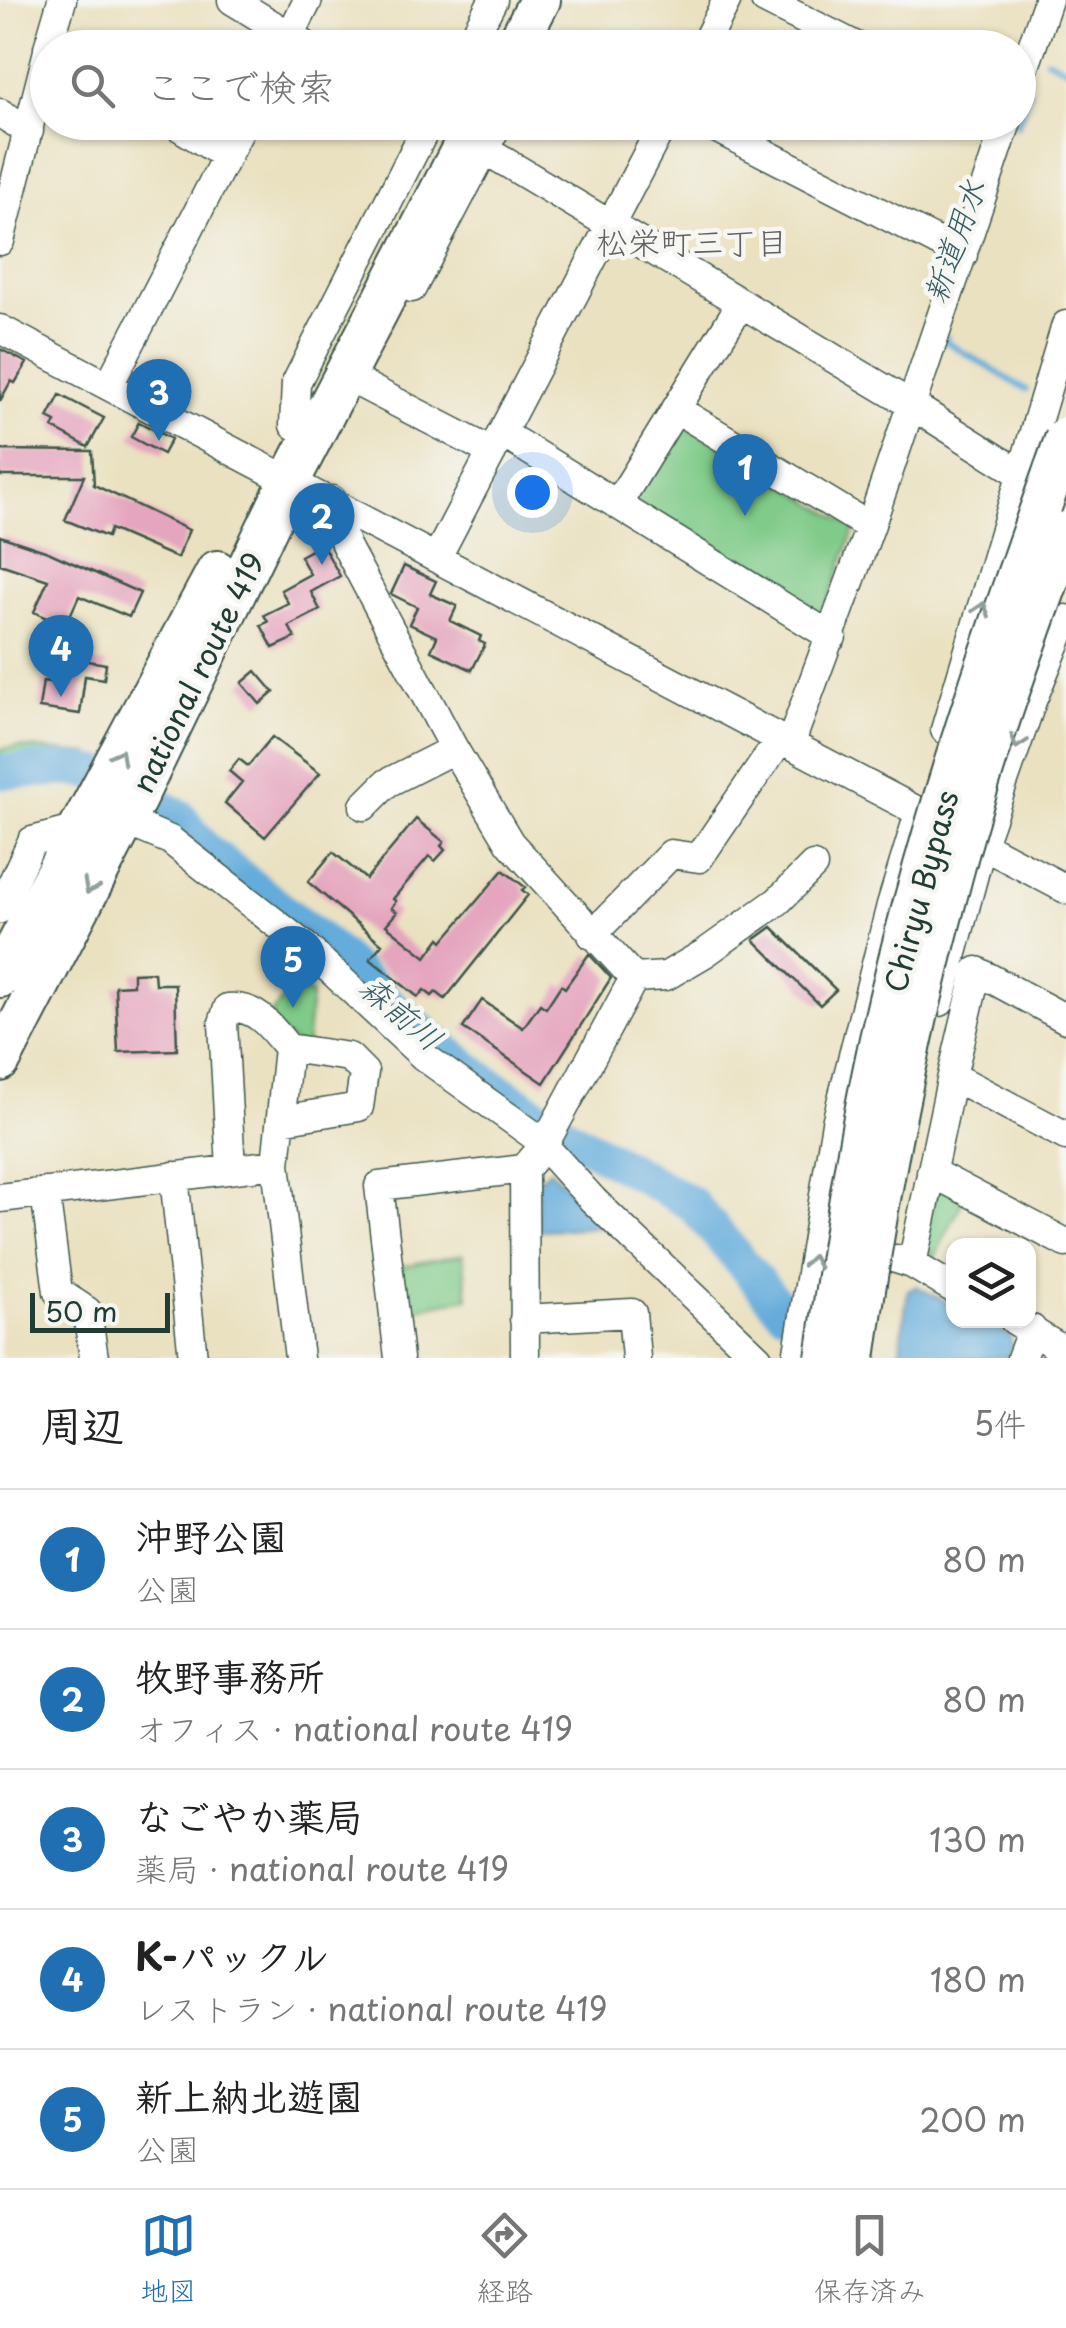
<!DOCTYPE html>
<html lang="ja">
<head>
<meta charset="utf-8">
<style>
  body { margin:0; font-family:"Playpen Sans","Klee One",sans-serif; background:#f2f2f2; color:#222 }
  .controls { position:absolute; right:30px; bottom:30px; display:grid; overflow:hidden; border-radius:20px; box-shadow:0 2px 8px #0004 }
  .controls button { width:90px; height:90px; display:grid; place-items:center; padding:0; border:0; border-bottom:2px solid #e0e0e0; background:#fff; color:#222; font:50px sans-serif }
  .scale { position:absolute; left:30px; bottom:25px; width:140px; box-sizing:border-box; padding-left:10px; border:5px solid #1f3d34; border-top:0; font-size:28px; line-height:35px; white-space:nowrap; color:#1f3d34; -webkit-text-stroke:8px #f6f6f2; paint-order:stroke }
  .you { position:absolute; left:532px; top:492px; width:35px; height:35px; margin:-25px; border:8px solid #fff; border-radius:50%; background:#1a73e8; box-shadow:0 0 0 15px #1a73e833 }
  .badge { display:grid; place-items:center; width:65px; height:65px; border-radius:50%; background:#1f6fb2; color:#fff; font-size:32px; font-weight:700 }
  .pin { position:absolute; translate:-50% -82px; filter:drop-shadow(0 2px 5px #0008) }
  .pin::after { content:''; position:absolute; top:52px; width:35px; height:30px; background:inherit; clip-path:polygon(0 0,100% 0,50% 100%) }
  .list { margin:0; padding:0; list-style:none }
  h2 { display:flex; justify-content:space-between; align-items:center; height:130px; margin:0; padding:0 40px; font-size:42px }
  h2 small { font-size:32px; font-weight:400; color:#767676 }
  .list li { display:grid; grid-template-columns:65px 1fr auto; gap:30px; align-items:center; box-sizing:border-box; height:140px; padding:0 40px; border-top:2px solid #e0e0e0 }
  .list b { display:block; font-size:38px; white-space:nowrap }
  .list p { margin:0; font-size:32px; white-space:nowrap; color:#767676 }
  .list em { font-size:32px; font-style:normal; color:#767676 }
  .icon { flex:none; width:55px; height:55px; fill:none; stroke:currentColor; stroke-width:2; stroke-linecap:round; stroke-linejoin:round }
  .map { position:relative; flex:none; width:1066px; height:1358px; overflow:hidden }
  .search { position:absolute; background:#fff; box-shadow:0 2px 8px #0004; left:30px; right:30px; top:30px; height:110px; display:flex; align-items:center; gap:25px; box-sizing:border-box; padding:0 35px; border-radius:55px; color:#767676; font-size:38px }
  .sheet { height:830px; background:#fff }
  nav { display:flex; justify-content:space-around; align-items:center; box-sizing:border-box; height:140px; border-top:2px solid #e0e0e0; background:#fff; font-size:28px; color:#767676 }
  nav a { display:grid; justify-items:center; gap:5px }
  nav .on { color:#1f6fb2 }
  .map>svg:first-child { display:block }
</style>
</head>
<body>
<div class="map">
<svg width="1066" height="1358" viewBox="0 0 1066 1358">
  <rect width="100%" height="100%" fill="#f6f6f2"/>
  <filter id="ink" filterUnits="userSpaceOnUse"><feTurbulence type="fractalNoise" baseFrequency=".01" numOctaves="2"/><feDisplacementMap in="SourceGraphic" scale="20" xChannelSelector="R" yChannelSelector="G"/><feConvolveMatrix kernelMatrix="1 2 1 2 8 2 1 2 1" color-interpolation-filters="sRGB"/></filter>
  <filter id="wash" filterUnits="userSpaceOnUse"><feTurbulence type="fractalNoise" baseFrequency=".0048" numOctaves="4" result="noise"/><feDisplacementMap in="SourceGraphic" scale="40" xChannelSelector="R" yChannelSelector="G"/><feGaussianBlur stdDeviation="2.25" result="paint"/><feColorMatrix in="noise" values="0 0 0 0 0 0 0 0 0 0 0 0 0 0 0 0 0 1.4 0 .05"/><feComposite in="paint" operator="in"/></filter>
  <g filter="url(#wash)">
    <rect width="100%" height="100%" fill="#eae1c0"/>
    <!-- green -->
    <path fill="#80cb89" stroke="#50845e" stroke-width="2.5" d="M 685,425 L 855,528 L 822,618 L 634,504 L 632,496 L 676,426 Z
      M 16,747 L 89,754 L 74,766 L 0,769 L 0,749 Z
      M 294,987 L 311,994 L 306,1050 L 264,1022 Z
      M 936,1184 L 964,1198 L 930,1267 L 920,1262 Z
      M 463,1254 L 468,1298 L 409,1310 L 397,1267 Z"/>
    <!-- water -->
    <path fill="#64acdb" stroke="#427488" stroke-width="2.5" d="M 550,1170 L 602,1223 L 602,1227 L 541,1230 L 538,1227 L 537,1180 Z
      M 916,1286 L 953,1305 L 954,1320 L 983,1321 L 1009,1334 L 1012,1345 L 1007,1358 L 899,1358 L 908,1290 Z"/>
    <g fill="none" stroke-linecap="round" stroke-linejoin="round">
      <!-- stream -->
      <path stroke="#64acdb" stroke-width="6" d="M 1046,59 L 1066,68
        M 1017,126 L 1029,91
        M 947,337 L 945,341 L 1026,390"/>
      <!-- river -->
      <path stroke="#64acdb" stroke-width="35" d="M 0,772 L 68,769 L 99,773 L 179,816 L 204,848 L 329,947 L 403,1017 L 482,1079 L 565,1133 L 692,1204 L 782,1310"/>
    </g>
    <g id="blocks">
      <!-- building -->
      <path fill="#e5a5be" d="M 0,349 L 27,363 L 15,383 L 11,381 L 0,401 Z
        M 60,395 L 104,418 L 88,447 L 53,428 L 56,422 L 48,418 Z
        M 139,422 L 171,439 L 163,454 L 131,437 Z
        M 0,450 L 92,451 L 94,485 L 189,530 L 177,558 L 110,529 L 107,537 L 65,520 L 84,476 L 0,476 Z
        M 0,536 L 48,552 L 140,593 L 129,617 L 79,596 L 65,627 L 34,612 L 48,580 L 0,564 Z
        M 322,544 L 340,576 L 311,592 L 320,610 L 289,626 L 295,638 L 273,648 L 261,625 L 268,622 L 264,615 L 288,603 L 281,590 L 310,574 L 300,556 Z
        M 404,566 L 436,581 L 430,594 L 457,606 L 450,621 L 481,636 L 479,641 L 485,644 L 472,670 L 431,651 L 437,637 L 409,624 L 417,607 L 391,594 Z
        M 64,657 L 106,664 L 104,679 L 85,676 L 80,714 L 39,708 L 43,681 L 60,684 Z
        M 256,671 L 274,692 L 260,704 L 242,683 Z
        M 272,737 L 320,773 L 265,837 L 225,803 L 242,782 L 229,771 L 239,759 L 248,766 Z
        M 416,819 L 444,842 L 441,846 L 445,850 L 435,861 L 429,856 L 393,899 L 396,901 L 391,908 L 397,912 L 386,925 L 426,957 L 440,938 L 443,941 L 503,870 L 525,887 L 522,890 L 528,895 L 445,999 L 436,992 L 432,996 L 424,990 L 418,997 L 370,959 L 382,944 L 308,882 L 333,852 L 366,879 Z
        M 772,927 L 836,990 L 820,1005 L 754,940 Z
        M 589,954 L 611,978 L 544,1083 L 463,1028 L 482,1000 L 523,1028 L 540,1004 L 546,1008 L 561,985 L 565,988 Z
        M 154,972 L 155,984 L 175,984 L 177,1050 L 118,1052 L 115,986 L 133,985 L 133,973 Z"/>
    </g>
  </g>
  <g filter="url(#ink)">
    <use href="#blocks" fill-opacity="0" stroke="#3d5649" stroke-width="2.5"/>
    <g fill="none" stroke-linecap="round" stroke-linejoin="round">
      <defs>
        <path id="minor" d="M 232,0 L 310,48
          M 765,0 L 860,48
          M 48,48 L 62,0
          M 284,48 L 308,0
          M 468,48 L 493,0
          M 703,48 L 727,0
          M 1018,87 L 1048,0
          M 0,113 L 29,131
          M 172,122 L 225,155
          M 704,122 L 963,255
          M 485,150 L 910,404 L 1066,502
          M 0,241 L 48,51
          M 412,288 L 499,122
          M 0,329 L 1066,889
          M 361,384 L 492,452
          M 109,385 L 244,122
          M 676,409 L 870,527
          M 294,425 L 296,383 L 429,122
          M 503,434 L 832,637
          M 332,500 L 345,544 L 454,749 L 510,843 L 634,978 L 543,1147 L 524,1169 L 525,1358
          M 618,503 L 740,305
          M 437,557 L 664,122
          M 945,730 L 1066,325
          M 791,742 L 870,527 L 1007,122
          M 364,806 L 387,783 L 454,749
          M 132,824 L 170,840 L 306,947 L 423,1056 L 536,1137 L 593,1200 L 758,1358
          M 0,909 L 32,841 L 82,828
          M 592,935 L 671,854 L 699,858 L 781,738
          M 634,978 L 666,976 L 705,953 L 778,901 L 813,866
          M 940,1002 L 982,844 L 1032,701 L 1066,619
          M 952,1076 L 977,971 L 1066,1019
          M 281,1120 L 359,1107 L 364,1072 L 349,1057 L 288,1048
          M 231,1169 L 223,1023 L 228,1008 C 256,1005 272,1028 288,1048 L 276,1164 L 299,1358
          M 931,1172 L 1066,1243
          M 174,1176 L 193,1358
          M 45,1192 L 58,1292 L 87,1311 L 94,1358
          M 0,1198 L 276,1164
          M 896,1259 L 912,1264 L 954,1289
          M 912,1264 L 952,1076 L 1066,1136
          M 524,1319 L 632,1313 L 636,1358
          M 1014,1320 L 1066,1352
          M 399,1358 L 379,1186 L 524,1169
          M 797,1358 L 836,1123 L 891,905 L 916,823
          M 1021,1358 L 1032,1329"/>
        <path id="highway" d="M 515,48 L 540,0
          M 0,977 L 217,571
          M 0,1061 L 135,801 L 290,480 L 476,122"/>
      </defs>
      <!-- minor casing -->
      <use href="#minor" stroke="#3d5649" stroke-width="31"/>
      <!-- highway casing -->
      <use href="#highway" stroke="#3d5649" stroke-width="44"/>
      <!-- minor -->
      <use href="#minor" stroke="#fff" stroke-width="28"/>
      <!-- highway -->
      <use href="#highway" stroke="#fff" stroke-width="40"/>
      <defs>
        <path id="highway-bridge" d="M 826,1358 C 840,1261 854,1163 874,1067 C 919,852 992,643 1066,437
          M 855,1358 C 877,1196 909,1035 952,876 C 983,759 1025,645 1066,532"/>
      </defs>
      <!-- highway-bridge casing -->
      <use href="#highway-bridge" stroke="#3d5649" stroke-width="44" stroke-linecap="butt"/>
      <!-- highway-bridge -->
      <use href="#highway-bridge" stroke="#fff" stroke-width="40"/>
    </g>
    <!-- one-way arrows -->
    <defs><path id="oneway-chevron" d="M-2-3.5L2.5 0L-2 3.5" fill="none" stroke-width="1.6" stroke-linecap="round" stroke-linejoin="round" transform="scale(2.5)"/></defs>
    <g stroke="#8f9e9a">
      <use href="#oneway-chevron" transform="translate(982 609) rotate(-73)"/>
      <use href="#oneway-chevron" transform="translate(1018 742) rotate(109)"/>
      <use href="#oneway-chevron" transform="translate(119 756) rotate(-62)"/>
      <use href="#oneway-chevron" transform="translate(90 887) rotate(117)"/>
      <use href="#oneway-chevron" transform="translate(812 1262) rotate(-81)"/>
    </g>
  </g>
  <g text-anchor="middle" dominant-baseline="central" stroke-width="9" stroke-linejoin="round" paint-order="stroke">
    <!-- street labels -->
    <g font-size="30" fill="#1f3d34" stroke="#f6f6f2">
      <text transform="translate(197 672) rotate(-64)">national route 419</text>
      <text transform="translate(920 891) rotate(-75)">Chiryu Bypass</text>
    </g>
    <!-- neighbourhood labels -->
    <g font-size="32" fill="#646164" stroke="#f6f6f2">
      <text x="692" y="241">松栄町三丁目</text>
    </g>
    <!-- water labels -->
    <g font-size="32" font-style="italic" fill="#345e66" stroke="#f6f6f2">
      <text transform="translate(953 241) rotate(-71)">新道用水</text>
      <text transform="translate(402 1012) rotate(40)">森前川</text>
    </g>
  </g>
</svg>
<div class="controls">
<button><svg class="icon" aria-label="layers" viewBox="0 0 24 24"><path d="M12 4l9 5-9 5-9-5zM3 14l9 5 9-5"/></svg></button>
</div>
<div class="scale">50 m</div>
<div class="you"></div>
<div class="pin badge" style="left:745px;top:516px">1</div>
<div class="pin badge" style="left:322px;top:565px">2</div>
<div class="pin badge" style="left:159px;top:441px">3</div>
<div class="pin badge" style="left:61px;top:697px">4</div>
<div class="pin badge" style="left:293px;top:1008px">5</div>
<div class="search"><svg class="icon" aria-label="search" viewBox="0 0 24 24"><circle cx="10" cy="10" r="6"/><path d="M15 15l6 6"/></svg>ここで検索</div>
</div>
<section class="sheet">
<h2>周辺<small>5件</small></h2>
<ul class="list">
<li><span class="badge">1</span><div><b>沖野公園</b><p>公園</p></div><em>80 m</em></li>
<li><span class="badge">2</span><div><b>牧野事務所</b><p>オフィス · national route 419</p></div><em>80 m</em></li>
<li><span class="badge">3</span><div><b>なごやか薬局</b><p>薬局 · national route 419</p></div><em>130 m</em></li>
<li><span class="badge">4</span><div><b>K-パックル</b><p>レストラン · national route 419</p></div><em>180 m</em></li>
<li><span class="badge">5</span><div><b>新上納北遊園</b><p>公園</p></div><em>200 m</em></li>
</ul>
</section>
<nav>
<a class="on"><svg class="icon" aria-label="map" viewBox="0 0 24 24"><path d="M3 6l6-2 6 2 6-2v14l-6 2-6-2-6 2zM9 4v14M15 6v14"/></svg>地図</a>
<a><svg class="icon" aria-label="directions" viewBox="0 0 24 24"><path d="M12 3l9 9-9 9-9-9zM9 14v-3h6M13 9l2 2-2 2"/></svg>経路</a>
<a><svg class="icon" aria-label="saved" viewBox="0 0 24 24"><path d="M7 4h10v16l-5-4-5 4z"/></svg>保存済み</a>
</nav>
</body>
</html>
